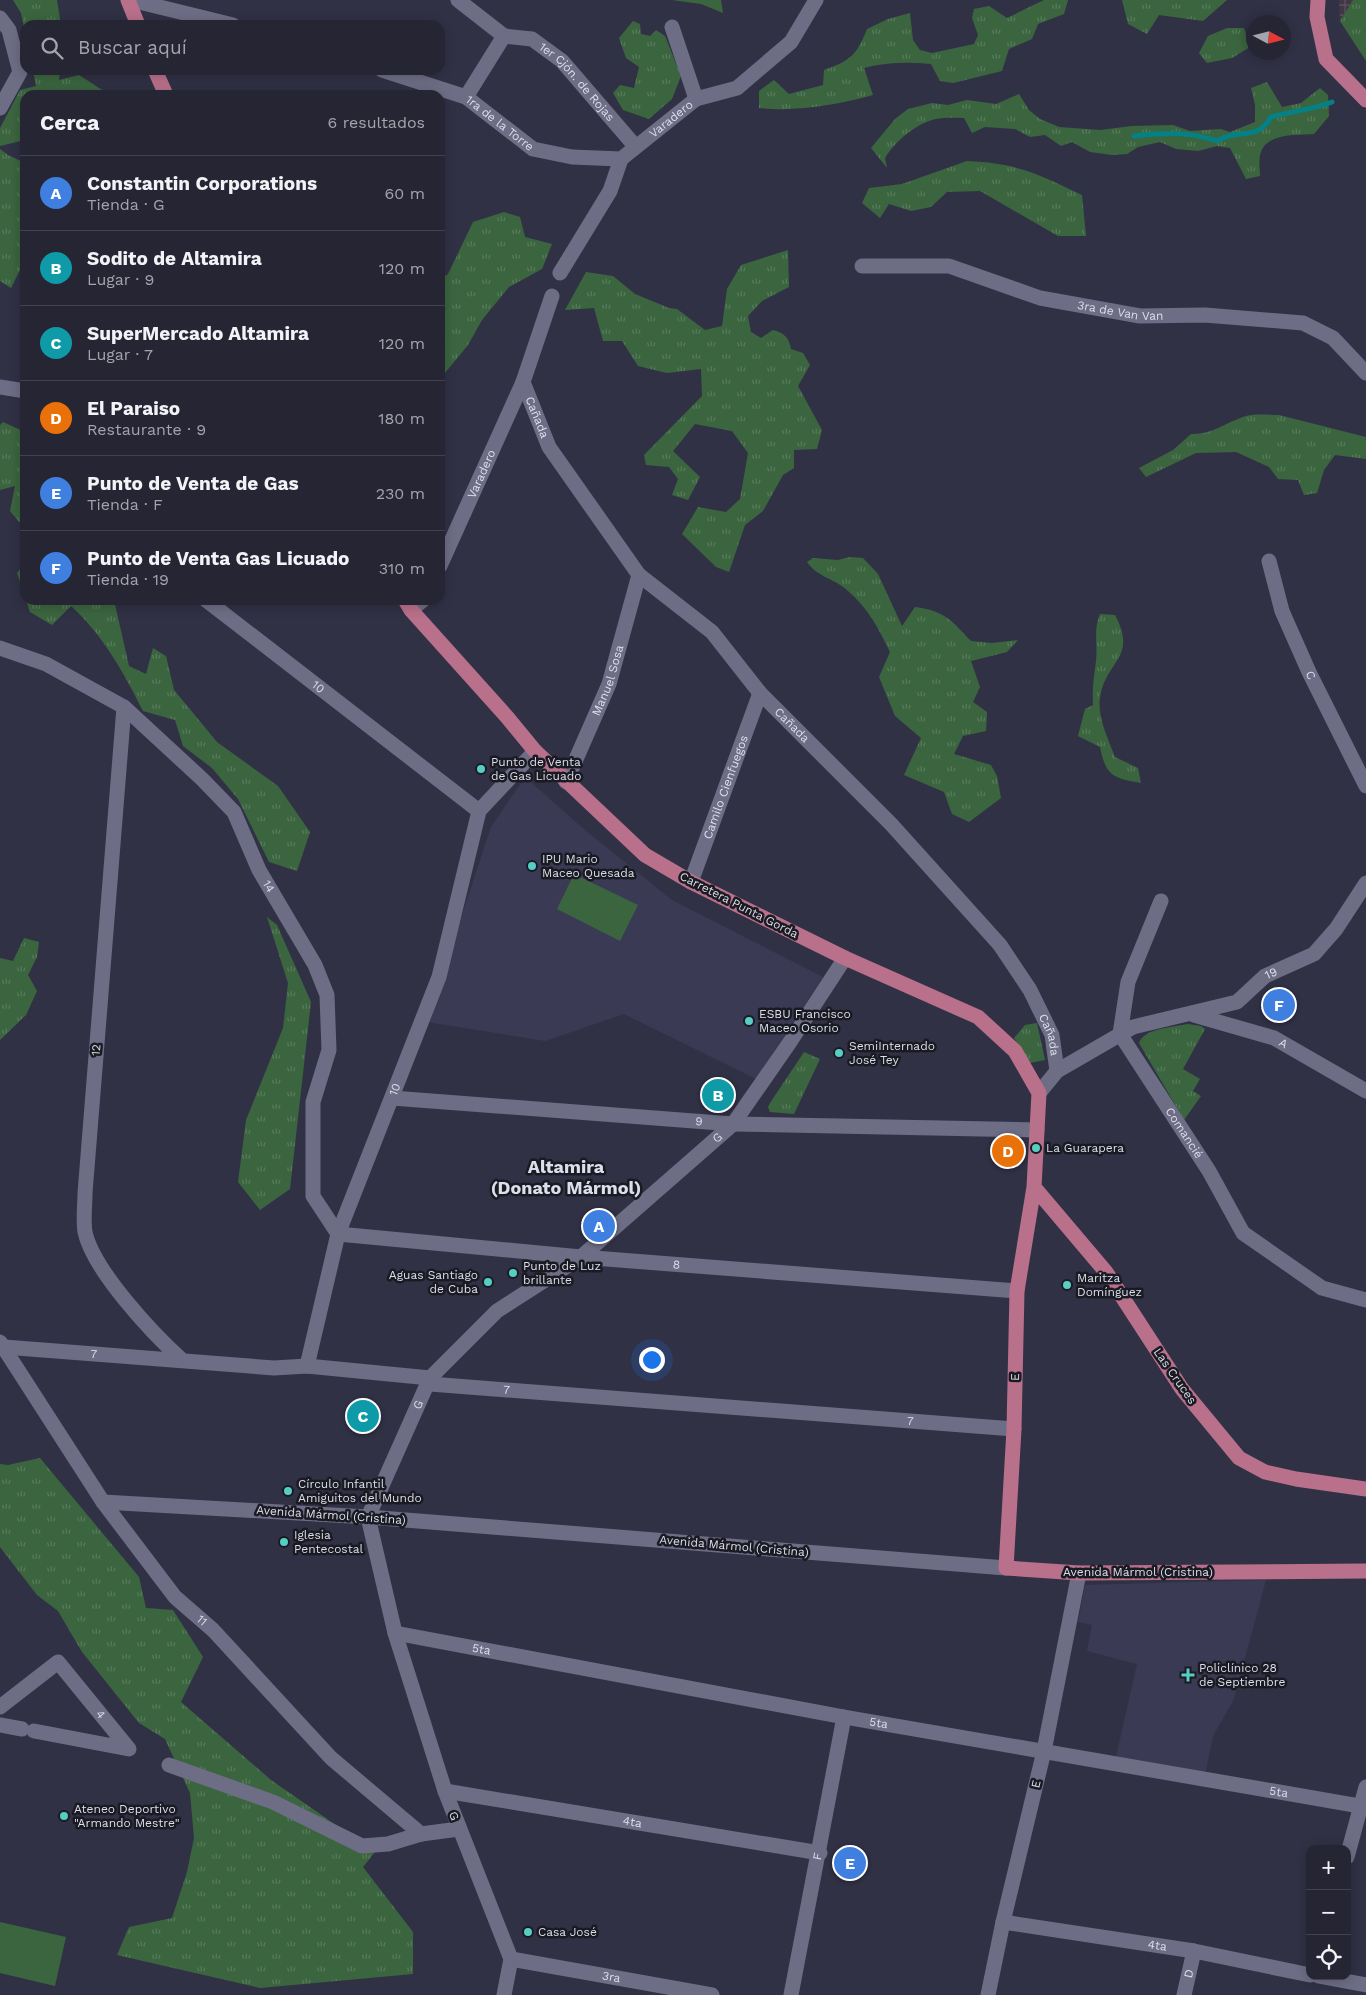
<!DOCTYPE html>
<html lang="es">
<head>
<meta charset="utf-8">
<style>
  body { margin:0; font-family:"Work Sans",sans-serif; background:#313140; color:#f1f3f6 }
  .controls { position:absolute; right:15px; bottom:15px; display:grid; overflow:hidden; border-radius:10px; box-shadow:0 2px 12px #0003 }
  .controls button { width:45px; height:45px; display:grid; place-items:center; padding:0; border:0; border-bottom:1px solid #42424f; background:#252534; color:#f1f3f6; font:25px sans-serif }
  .compass { position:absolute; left:1246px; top:15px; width:45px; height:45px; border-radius:50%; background:#252534; box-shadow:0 2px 12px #0003; rotate:97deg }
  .you { position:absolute; left:651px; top:1359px; width:18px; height:18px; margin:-12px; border:4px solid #fff; border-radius:50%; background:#1a73e8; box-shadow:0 0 0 8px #1a73e833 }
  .badge { display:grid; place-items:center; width:32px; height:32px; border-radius:50%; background:#56cec4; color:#fff; font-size:16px; font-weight:700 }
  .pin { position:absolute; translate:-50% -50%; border:2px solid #fff; box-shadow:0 1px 5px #0006 }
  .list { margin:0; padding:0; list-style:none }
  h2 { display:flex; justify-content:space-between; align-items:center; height:65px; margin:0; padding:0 20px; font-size:21px }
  h2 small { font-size:16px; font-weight:400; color:#a3a5ac }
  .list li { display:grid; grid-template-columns:32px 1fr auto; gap:15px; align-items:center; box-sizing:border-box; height:75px; padding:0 20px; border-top:1px solid #42424f }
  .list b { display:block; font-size:19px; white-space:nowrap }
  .list p { margin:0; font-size:16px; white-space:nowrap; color:#a3a5ac }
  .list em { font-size:16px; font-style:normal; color:#a3a5ac }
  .icon { flex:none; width:28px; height:28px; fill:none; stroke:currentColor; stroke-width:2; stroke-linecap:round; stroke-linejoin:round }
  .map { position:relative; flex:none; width:1366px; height:1995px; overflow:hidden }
  .search { position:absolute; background:#252534; box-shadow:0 2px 12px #0003; left:20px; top:20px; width:425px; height:55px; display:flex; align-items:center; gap:12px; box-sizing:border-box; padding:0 18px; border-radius:15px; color:#a3a5ac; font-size:19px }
  .panel { position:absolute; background:#252534; box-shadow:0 2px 12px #0003; left:20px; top:90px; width:425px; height:515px; border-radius:15px }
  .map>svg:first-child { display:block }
</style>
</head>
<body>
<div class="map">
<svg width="1366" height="1995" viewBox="0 0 1366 1995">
  <defs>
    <pattern id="industrial-grid" width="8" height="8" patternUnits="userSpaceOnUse" patternTransform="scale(1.25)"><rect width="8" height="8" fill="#423645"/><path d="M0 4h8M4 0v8" fill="none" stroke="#5d5360"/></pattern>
    <pattern id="grass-tufts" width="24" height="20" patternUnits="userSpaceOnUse" patternTransform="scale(1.25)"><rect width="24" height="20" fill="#3b653f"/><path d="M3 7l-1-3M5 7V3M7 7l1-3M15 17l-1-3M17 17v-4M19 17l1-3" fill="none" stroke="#577b5b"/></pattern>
  </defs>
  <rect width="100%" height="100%" fill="#313146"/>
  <!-- industrial -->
  <path fill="url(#industrial-grid)" d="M 1339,0 L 1353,0 L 1340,21 Z"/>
  <!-- built -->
  <path fill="#3a3a55" d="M 525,777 L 586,831 L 672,900 L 823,977 L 756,1079 L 624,1014 L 545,1041 L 427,1022 L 491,827 Z
    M 1266,1580 L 1234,1699 L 1213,1736 L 1205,1775 L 1116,1757 L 1137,1664 L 1087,1651 L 1092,1625 L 1078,1622 L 1085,1585 Z"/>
  <!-- grass -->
  <path fill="url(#grass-tufts)" d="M 13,0 L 57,0 L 61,25 L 25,25 L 25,32 L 21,13 Z
    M 672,0 L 721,0 L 723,13 L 701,4 Z
    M 1044,0 L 1068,0 L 1064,14 L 1038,24 L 1032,39 L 1009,49 L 1002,71 L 953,83 L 940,81 L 931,64 C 909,62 886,62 864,68 L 873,95 C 837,105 796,112 759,108 L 759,91 L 774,80 L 789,94 L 823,85 L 824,70 C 850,61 857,55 867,29 L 888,19 L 910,13 L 913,40 L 920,50 L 932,53 L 974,44 L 978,35 L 972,18 L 974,9 L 989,6 L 1007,18 Z
    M 1122,0 L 1227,0 L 1203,21 L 1159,15 L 1147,34 L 1128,24 Z
    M 1353,0 L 1366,0 L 1366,61 L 1340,21 Z
    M 633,21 L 640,24 L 641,34 L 650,36 L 656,30 L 665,36 L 681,76 L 672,99 L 649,119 L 623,110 L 613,93 L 620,85 L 634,88 L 639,67 L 626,58 L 619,38 Z
    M 1227,28 L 1244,28 L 1250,47 L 1232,58 L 1207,63 L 1199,53 L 1208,36 Z
    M 33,70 L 60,70 L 59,80 L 79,75 L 110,95 L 25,95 L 25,140 L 0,146 L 0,128 L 20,90 L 36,86 Z
    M 1267,82 L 1282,107 L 1301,103 L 1320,88 L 1328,95 L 1329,116 L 1314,134 C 1298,135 1267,133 1261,152 C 1258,159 1260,169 1260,176 L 1246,179 L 1230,148 L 1217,146 L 1198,151 L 1176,149 L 1160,142 L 1138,147 L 1127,154 L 1112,155 L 1090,152 L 1072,142 L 1061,146 L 1045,135 L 1030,137 L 1015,129 L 985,127 L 972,133 L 964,118 C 954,118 942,117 932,120 C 913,126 895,142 885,158 L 887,168 L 871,148 L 895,119 L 908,109 L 932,103 L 948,105 L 967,100 L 996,104 L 1019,94 L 1029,110 L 1040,119 L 1059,127 L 1100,130 L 1132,126 L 1173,125 L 1190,131 L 1221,129 L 1230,132 L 1255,122 L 1255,105 L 1251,88 Z
    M 0,149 L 8,155 L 25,163 L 25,260 L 11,288 L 0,281 Z
    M 967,161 C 1017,163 1038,174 1082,195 L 1086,236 L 1058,236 L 980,191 L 947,192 L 931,207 L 911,211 L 889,204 L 880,218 L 862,203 L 869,188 L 902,184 Z
    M 504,212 L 520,217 L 525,237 L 552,244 L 542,269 L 509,287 L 482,320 L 468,345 L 440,379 L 440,279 L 448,274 L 473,222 Z
    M 788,250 L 789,287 L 762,301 L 748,316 L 751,332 L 761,338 L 773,330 C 784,333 789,337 791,349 L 803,353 L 810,365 L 798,386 L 822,430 L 817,449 L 794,450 L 794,468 L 783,475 L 763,511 L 745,525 L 729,572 L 716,567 L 682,534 L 698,507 L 726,512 L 740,499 L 748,453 L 732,431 L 695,424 L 673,451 L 700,477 L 688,500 L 672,495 L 678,479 L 669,467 L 646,465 L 644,455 L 702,396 L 701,369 L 667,373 L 638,366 L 622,341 L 603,341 L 594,308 L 565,310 L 586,272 L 613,276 L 635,294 L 669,308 L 677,309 L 705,330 L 722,326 L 727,289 L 741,265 Z
    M 1279,415 L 1366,437 L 1366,459 L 1335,455 L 1324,470 L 1317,493 L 1304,495 L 1298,480 L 1278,479 L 1269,467 L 1236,452 L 1196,453 L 1146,477 L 1139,468 L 1173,450 L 1191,434 C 1211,435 1225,423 1243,417 C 1253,413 1268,415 1279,415 Z
    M 3,422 L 25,432 L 25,529 L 10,511 L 15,486 L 0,490 L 0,425 Z
    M 850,557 L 863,558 L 878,574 L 902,626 L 915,607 C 945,611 951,620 971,641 L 992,643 L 1018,640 L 1007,652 L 971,661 L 980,687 L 973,702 L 987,712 L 986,731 L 963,736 L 954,754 L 991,765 L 997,776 L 1001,798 L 969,822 L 952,814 L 944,792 L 904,775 L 921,738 L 895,716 L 879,677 L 890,652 C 879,629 868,608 848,591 C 836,579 817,577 807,562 L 813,558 L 838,560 Z
    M 25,564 L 25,596 L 17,573 Z
    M 26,600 L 114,600 L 129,666 L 146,674 L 153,648 L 166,656 L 174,690 L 217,742 L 278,786 L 310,832 L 297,871 L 269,862 L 238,799 L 212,768 L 183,746 L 175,720 L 143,711 C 124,673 103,635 71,606 L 52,625 L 30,612 Z
    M 1100,614 L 1115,615 C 1138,658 1106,660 1100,697 C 1097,717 1108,738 1115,757 L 1138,768 L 1141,783 C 1114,778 1106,777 1100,747 L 1078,736 L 1085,709 L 1093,705 C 1092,689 1094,677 1096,661 C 1098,645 1093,630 1100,614 Z
    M 267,917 L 277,925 L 311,1002 L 290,1189 L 260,1210 L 238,1182 L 246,1120 L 283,1028 L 288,983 Z
    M 24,938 L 39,942 L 37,957 L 28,975 L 37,991 L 26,1015 L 0,1040 L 0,958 L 13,961 Z
    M 1037,1023 L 1045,1060 L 1030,1063 L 1014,1038 L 1025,1025 Z
    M 1188,1024 L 1201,1026 L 1205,1029 L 1183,1069 L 1200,1079 L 1193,1091 L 1201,1096 L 1184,1120 L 1139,1043 C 1144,1028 1174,1027 1188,1024 Z
    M 804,1052 L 820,1059 L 794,1114 L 770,1112 L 768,1107 L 770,1103 Z
    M 40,1458 L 139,1577 L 146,1608 L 173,1610 L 203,1657 L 181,1702 L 271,1780 L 375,1852 L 363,1867 L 413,1932 L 413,1974 L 260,1988 L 117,1955 L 129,1927 L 172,1918 L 187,1872 L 194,1838 L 190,1793 L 165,1739 L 139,1723 L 82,1652 L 58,1611 L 37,1595 L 0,1547 L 0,1464 L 8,1465 Z"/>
  <!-- pitch -->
  <path fill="#3b653f" d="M 574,874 L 638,905 L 620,941 L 557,909 Z
    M 0,1922 L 66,1937 L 55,1986 L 0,1973 Z"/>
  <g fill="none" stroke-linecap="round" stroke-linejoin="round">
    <!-- stream -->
    <path stroke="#048186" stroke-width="5" d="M 1134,136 C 1163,133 1189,131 1217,141 C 1237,128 1257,142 1271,117 C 1292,111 1312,110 1332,102"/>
    <!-- minor -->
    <g stroke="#6d6d85" stroke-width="15">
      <path d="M 131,0 L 233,25"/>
      <path id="s1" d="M 458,0 L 504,36 L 532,39 L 562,61 L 635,146"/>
      <path d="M 0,18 L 9,30 L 20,72 L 0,108"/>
      <path d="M 672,27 L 696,99"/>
      <path id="s2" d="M 382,70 L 466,97 L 533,149 L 572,157 L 621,159"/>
      <path d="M 466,97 L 504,36"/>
      <path id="s3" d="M 862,266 L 949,266 L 1040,298 L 1140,316 L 1205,315 L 1303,323 L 1333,338 L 1366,373"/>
      <path id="s4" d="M 560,273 L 610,191 L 621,159 L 696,99 L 737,88 L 791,42 L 816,0"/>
      <path id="s5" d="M 523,382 L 549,447 L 639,575 L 712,632 L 760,693 L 891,824 L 1000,945 L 1030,990 L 1052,1035 L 1057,1071"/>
      <path d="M 0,387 L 25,391"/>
      <path id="s6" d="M 1269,561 L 1282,611 L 1309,672 L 1366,786"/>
      <path id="s7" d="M 440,566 L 523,382 L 552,296"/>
      <path id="s8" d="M 206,600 L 479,811"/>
      <path d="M 411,610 L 423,600"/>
      <path id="s9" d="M 0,648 L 46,664 L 124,707 L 202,779 L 234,812 L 259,870 L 315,965 L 327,995 L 329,1050 L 313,1102 L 313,1196 L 338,1234"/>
      <path d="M 124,707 L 85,1193 C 85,1205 83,1220 85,1232 C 93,1270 153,1334 182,1360"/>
      <path id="s10" d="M 566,782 L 609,684 L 639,575"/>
      <path id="s11" d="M 691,882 L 760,693"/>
      <path id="s12" d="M 1161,901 L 1128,982 L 1120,1034 L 1209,1171 L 1243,1233 L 1322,1288 L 1366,1300"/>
      <path id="s13" d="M 1194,1015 L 1274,1038 L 1366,1091"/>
      <path id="s14" d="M 1039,1093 L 1057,1071 L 1133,1027 L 1237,1002 L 1265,976 L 1314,954 L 1336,929 L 1366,883"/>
      <path id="s15" d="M 392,1098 L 733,1124 L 1037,1130"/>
      <path id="s16" d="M 338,1234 L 581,1257 L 1017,1291"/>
      <path id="s17" d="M 0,1342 L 103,1502 L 175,1597 L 213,1630 L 331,1758 L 421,1834 L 459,1829"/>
      <path id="s18" d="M 4,1347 L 274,1368 L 307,1366 L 430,1378 L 430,1384 L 1014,1429"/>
      <path id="s19" d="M 307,1366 L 338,1234 L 439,977 L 479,811 L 535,751"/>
      <path d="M 103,1502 L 368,1517 L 1006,1568"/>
      <path id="s20" d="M 395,1633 L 844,1717 L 1366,1807"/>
      <path id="s21" d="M 0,1707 L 58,1662 L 129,1749 L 34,1731"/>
      <path d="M 0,1725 L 22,1729"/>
      <path d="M 169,1765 L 273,1802 L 362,1846 L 388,1844 L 421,1834"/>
      <path id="s22" d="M 445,1791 L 820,1853"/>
      <path d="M 1347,1857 L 1366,1787"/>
      <path id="s23" d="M 1003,1922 L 1194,1951 L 1310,1975"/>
      <path id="s24" d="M 511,1959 L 712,1995"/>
      <path d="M 1318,1976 L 1366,1985"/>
      <path id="s25" d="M 504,1995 L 511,1959 L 445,1791 L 395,1633 L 368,1517 L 430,1378 L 497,1311 L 581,1257 L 733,1124 L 790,1042 L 845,958"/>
      <path id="s26" d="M 791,1995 L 844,1717"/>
      <path d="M 988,1995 L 1003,1922 L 1044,1751 L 1079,1573"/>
      <path id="s27" d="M 1184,1995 L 1194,1951"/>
    </g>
    <!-- major -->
    <path stroke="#b9708a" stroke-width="15" d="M 128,0 L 138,25
      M 1318,0 L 1317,17 L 1326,59 L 1366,100
      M 155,70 L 166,95
      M 405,600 L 411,610 L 507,717 L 535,751 L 645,855 L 691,882 L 845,958 L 978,1017 L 1015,1051 L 1039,1093 L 1034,1187 L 1017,1291 L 1014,1429 L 1006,1568 L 1079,1573 L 1366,1571
      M 1034,1187 L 1106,1272 L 1182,1389 L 1239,1458 L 1265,1472 L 1296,1479 L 1366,1489"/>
  </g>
  <!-- markers -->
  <g fill="#56cec4" stroke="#1a1a23" stroke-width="2">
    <circle cx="481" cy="769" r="5"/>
    <circle cx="532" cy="866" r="5"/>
    <circle cx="749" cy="1021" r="5"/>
    <circle cx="839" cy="1053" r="5"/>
    <circle cx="1036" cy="1148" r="5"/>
    <circle cx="513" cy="1273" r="5"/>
    <circle cx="488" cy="1282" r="5"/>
    <circle cx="1067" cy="1285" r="5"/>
    <circle cx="288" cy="1491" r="5"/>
    <circle cx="284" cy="1542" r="5"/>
    <path d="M1185.5 1667.5h5v5h5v5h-5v5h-5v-5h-5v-5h5z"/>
    <circle cx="64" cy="1816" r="5"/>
    <circle cx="528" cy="1932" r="5"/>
  </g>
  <g text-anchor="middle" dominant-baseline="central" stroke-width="5" stroke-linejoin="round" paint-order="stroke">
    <!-- street labels -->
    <g font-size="12" fill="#dddeeb" stroke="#1a1a23">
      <text stroke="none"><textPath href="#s1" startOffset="149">1er Cjón. de Rojas</textPath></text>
      <text stroke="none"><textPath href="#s4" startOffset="194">Varadero</textPath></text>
      <text stroke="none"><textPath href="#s2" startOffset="131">1ra de la Torre</textPath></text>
      <text stroke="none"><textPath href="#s3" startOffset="265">3ra de Van Van</textPath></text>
      <text stroke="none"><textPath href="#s5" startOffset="38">Cañada</textPath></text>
      <text stroke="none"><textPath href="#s7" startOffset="101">Varadero</textPath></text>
      <text stroke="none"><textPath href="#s6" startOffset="122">C</textPath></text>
      <text stroke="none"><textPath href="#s10" startOffset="110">Manuel Sosa</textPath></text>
      <text stroke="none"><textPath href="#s8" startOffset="142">10</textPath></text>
      <text stroke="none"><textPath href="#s5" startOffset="442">Cañada</textPath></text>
      <text stroke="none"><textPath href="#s11" startOffset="101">Camilo Cienfuegos</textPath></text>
      <text stroke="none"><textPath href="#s9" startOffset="372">14</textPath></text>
      <text transform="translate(739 905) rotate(27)">Carretera Punta Gorda</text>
      <text stroke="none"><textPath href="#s14" startOffset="268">19</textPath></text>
      <text stroke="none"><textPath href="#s5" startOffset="848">Cañada</textPath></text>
      <text stroke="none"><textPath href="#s13" startOffset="94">A</textPath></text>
      <text transform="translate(96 1050) rotate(-86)">12</text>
      <text stroke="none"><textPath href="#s19" startOffset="291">10</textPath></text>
      <text stroke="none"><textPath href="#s15" startOffset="308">9</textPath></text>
      <text stroke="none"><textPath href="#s12" startOffset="258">Comancié</textPath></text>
      <text stroke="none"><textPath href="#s25" startOffset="1030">G</textPath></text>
      <text stroke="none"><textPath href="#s16" startOffset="340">8</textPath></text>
      <text stroke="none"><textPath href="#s18" startOffset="90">7</textPath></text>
      <text transform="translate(1175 1376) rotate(55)">Las Cruces</text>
      <text transform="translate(1015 1377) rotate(-89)">E</text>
      <text stroke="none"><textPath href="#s18" startOffset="510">7</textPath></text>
      <text stroke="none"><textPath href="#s25" startOffset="625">G</textPath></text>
      <text stroke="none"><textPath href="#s18" startOffset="915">7</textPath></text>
      <text transform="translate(331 1515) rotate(4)">Avenida Mármol (Cristina)</text>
      <text transform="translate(734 1546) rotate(5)">Avenida Mármol (Cristina)</text>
      <text x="1138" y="1572">Avenida Mármol (Cristina)</text>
      <text stroke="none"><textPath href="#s17" startOffset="345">11</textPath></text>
      <text stroke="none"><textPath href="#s20" startOffset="88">5ta</textPath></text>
      <text stroke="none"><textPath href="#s21" startOffset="141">4</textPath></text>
      <text stroke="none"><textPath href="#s20" startOffset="492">5ta</textPath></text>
      <text transform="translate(1036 1784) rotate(-77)">E</text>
      <text stroke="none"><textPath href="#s20" startOffset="898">5ta</textPath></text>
      <text transform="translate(454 1816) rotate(70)">G</text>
      <text stroke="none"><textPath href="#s22" startOffset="190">4ta</textPath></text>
      <text stroke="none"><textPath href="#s26" startOffset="141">F</textPath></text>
      <text stroke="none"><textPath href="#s23" startOffset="156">4ta</textPath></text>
      <text stroke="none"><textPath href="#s27" startOffset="22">D</textPath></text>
      <text stroke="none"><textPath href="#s24" startOffset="102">3ra</textPath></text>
    </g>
    <!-- poi labels -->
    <g font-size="12" fill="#dddeeb" stroke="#1a1a23" text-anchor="start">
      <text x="491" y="762">Punto de Venta<tspan x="491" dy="14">de Gas Licuado</tspan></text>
      <text x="542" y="859">IPU Mario<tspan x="542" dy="14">Maceo Quesada</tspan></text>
      <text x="759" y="1014">ESBU Francisco<tspan x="759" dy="14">Maceo Osorio</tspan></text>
      <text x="849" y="1046">SemiInternado<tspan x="849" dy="14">José Tey</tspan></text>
      <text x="1046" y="1148">La Guarapera</text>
      <text x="523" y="1266">Punto de Luz<tspan x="523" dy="14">brillante</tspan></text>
      <text x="478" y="1275" text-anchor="end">Aguas Santiago<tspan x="478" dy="14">de Cuba</tspan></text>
      <text x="1077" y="1278">Maritza<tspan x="1077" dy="14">Domínguez</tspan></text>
      <text x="298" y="1484">Círculo Infantil<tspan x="298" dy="14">Amiguitos del Mundo</tspan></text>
      <text x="294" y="1535">Iglesia<tspan x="294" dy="14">Pentecostal</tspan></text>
      <text x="1199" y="1668">Policlínico 28<tspan x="1199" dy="14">de Septiembre</tspan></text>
      <text x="74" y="1809">Ateneo Deportivo<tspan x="74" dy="14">"Armando Mestre"</tspan></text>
      <text x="538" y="1932">Casa José</text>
    </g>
    <!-- district labels -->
    <g font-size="18" font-weight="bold" fill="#dddeeb" stroke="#1a1a23">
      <text x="566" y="1166">Altamira<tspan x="566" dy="21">(Donato Mármol)</tspan></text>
    </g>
  </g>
</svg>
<div class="controls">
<button>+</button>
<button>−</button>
<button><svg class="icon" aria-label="locate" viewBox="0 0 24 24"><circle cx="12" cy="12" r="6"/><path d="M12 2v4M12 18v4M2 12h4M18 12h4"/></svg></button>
</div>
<svg class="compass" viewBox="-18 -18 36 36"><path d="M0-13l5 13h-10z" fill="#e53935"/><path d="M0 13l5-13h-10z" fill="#a3a5ac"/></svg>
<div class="you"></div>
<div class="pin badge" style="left:599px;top:1226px;background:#3f7fe0">A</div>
<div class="pin badge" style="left:718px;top:1095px;background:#0f9aa8">B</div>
<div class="pin badge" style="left:363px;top:1416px;background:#0f9aa8">C</div>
<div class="pin badge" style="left:1008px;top:1151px;background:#e8710a">D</div>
<div class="pin badge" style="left:850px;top:1863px;background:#3f7fe0">E</div>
<div class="pin badge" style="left:1279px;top:1005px;background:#3f7fe0">F</div>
<div class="search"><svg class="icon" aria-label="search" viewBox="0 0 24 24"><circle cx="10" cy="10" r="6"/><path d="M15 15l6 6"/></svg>Buscar aquí</div>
<section class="panel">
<h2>Cerca<small>6 resultados</small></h2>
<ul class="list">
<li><span class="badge" style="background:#3f7fe0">A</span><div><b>Constantin Corporations</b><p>Tienda · G</p></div><em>60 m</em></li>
<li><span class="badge" style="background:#0f9aa8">B</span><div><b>Sodito de Altamira</b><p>Lugar · 9</p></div><em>120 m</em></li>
<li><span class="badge" style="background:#0f9aa8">C</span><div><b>SuperMercado Altamira</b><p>Lugar · 7</p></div><em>120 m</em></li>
<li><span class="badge" style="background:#e8710a">D</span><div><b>El Paraiso</b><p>Restaurante · 9</p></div><em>180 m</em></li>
<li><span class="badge" style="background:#3f7fe0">E</span><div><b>Punto de Venta de Gas</b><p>Tienda · F</p></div><em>230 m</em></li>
<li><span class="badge" style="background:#3f7fe0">F</span><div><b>Punto de Venta Gas Licuado</b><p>Tienda · 19</p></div><em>310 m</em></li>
</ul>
</section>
</div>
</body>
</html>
